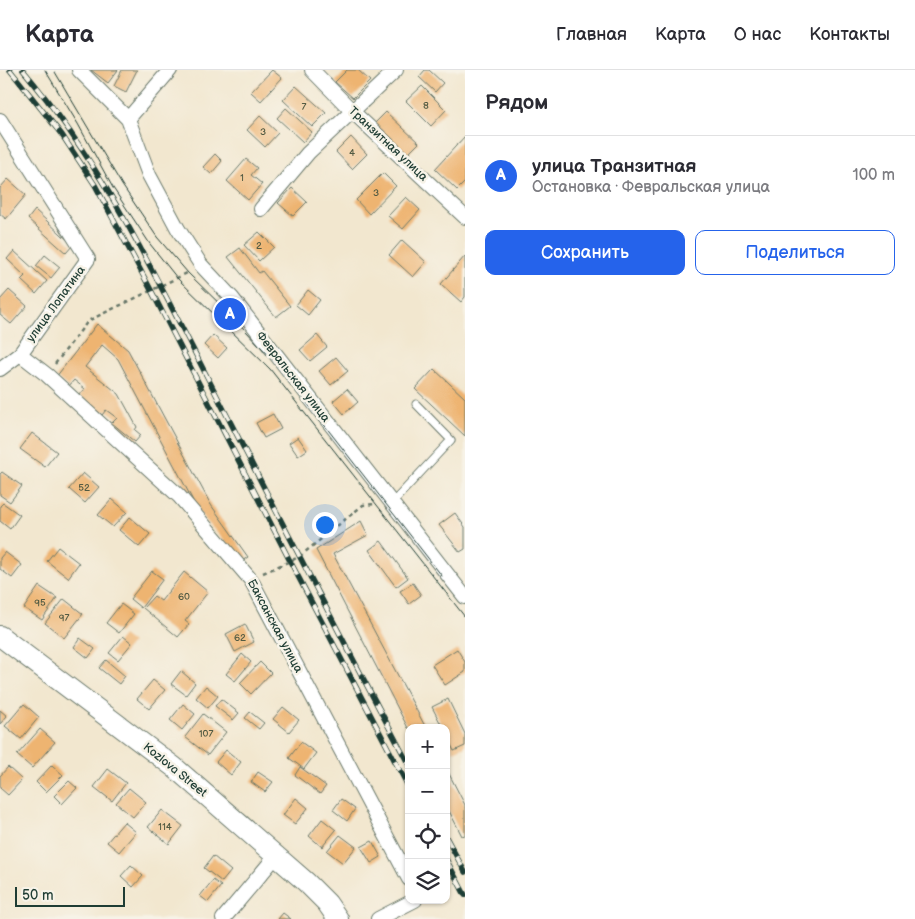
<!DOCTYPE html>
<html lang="ru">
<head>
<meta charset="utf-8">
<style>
  body { margin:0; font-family:"Balsamiq Sans",sans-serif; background:#f2f2f3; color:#2b2b33 }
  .controls { position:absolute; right:15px; bottom:15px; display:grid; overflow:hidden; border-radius:10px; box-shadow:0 1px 4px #0004 }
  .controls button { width:45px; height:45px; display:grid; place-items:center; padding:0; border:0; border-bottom:1px solid #e1e1e2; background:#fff; color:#2b2b33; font:25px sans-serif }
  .scale { position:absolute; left:15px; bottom:12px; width:110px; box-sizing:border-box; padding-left:5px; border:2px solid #1f3d34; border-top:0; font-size:14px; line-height:18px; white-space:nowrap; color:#1f3d34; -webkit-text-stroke:4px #f7f3e8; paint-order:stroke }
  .you { position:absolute; left:324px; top:454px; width:18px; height:18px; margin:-12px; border:4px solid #fff; border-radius:50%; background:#1a73e8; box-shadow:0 0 0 8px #1a73e833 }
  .badge { display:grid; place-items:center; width:32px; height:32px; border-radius:50%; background:#2563eb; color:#fff; font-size:16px; font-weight:700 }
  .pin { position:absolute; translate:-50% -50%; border:2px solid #fff; box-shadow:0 1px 5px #0006 }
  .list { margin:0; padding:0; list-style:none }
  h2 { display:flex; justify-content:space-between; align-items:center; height:65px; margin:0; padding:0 20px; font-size:21px }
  h2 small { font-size:16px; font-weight:400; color:#7c7c81 }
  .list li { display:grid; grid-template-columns:32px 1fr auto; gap:15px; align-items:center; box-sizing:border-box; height:80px; padding:0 20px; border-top:1px solid #e1e1e2 }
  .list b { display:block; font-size:19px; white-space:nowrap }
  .list p { margin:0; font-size:16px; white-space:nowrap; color:#7c7c81 }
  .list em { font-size:16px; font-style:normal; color:#7c7c81 }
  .actions { display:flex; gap:10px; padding:15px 20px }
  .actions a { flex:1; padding:11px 0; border:1px solid #2563eb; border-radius:10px; text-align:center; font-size:18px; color:#2563eb }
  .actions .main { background:#2563eb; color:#fff }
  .icon { flex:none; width:28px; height:28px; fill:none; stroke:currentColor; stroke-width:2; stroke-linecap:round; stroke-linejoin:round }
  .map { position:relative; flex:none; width:465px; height:849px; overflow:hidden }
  header { display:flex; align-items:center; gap:30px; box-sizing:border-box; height:70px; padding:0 25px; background:#fff; border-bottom:1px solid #e1e1e2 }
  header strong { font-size:24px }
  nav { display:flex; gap:28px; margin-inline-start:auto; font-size:18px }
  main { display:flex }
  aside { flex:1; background:#fff }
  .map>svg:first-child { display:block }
</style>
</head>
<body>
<header>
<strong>Карта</strong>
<nav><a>Главная</a><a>Карта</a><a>О нас</a><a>Контакты</a></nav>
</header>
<main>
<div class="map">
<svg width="465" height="849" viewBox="0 0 465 849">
  <rect width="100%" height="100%" fill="#f7f3e8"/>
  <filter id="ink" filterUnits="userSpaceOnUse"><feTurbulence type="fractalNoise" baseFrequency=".02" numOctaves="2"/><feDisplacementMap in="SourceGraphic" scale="10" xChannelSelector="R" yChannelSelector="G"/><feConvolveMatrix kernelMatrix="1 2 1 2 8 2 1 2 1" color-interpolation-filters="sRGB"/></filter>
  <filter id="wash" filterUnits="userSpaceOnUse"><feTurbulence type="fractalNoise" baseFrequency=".0096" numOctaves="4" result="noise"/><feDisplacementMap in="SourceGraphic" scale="20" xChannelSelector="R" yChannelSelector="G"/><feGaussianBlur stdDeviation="1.12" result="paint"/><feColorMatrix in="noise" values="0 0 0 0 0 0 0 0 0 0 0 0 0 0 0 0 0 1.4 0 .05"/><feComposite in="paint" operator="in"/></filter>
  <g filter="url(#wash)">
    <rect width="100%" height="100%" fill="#f2e7cf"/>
    <g id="blocks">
      <!-- building -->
      <path fill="#eeb471" d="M 91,0 L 118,0 L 108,13 Z
        M 122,0 L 137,0 L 126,22 L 114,16 Z
        M 272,0 L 282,8 L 261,31 L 251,22 Z
        M 347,0 L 358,0 L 370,11 L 353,28 L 335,12 Z
        M 425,0 L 429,0 L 443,13 L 435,22 L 419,7 Z
        M 296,16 L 326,43 L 312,57 L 283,30 Z
        M 422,16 L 446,40 L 431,56 L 406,31 Z
        M 286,38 L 312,62 L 303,72 L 277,48 Z
        M 386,42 L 419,73 L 405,87 L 372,56 Z
        M 260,46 L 278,63 L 265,77 L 247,60 Z
        M 465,66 L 465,112 L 457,120 L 435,99 Z
        M 351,67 L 367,84 L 352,99 L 336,82 Z
        M 215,84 L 222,91 L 211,104 L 203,97 Z
        M 246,89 L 257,98 L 251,105 L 262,114 L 248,130 L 227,111 Z
        M 383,103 L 396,116 L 369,144 L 356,130 Z
        M 8,109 L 26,125 L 6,149 L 0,144 L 0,118 Z
        M 292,118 L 307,132 L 293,146 L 278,133 Z
        M 406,127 L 420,140 L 403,159 L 388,146 Z
        M 35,140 L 73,175 L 66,183 L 28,149 Z
        M 259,162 L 274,177 L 259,191 L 244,175 Z
        M 402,170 L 426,192 L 413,207 L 389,185 Z
        M 240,178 L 259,203 L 262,201 L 290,236 L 276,247 L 228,187 Z
        M 14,181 L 47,211 L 36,224 L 21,210 L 25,206 L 7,189 Z
        M 45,185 L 60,197 L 51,208 L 36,196 Z
        M 465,186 L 465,227 L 461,232 L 441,214 Z
        M 9,220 L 27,236 L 11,254 L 0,245 L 0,230 Z
        M 308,220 L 320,230 L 308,245 L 296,235 Z
        M 97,254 L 128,280 L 211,435 L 248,487 L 242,491 L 200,444 L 118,289 L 102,275 L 85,297 L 119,324 L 137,357 L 135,360 L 141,365 L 135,372 L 112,353 L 117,348 L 106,340 L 102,345 L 79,326 L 85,319 L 74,310 L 68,317 L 56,307 Z
        M 213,265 L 227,278 L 218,288 L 204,275 Z
        M 317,265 L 327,277 L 310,291 L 300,280 Z
        M 336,287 L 348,301 L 331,315 L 319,301 Z
        M 434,299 L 465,328 L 465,366 L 415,319 Z
        M 347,319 L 358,332 L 344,344 L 333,331 Z
        M 273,344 L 281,359 L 264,368 L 256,353 Z
        M 32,363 L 57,382 L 45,397 L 20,379 Z
        M 298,367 L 307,380 L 298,386 L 289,373 Z
        M 2,402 L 22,416 L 10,432 L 0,425 L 0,404 Z
        M 83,403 L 99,417 L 85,433 L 69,419 Z
        M 112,429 L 127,442 L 113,457 L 98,445 Z
        M 3,433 L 20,445 L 10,459 L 0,451 L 0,436 Z
        M 455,443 L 465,457 L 465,479 L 460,482 L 439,455 Z
        M 130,447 L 150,464 L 139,477 L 119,460 Z
        M 361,451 L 368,465 L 333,484 L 426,658 L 408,658 L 316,480 Z
        M 381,471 L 408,508 L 396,517 L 369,480 Z
        M 58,477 L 79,493 L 68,508 L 47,491 Z
        M 5,482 L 22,495 L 12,508 L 0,499 L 0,488 Z
        M 152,501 L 163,509 L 141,538 L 130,529 Z
        M 184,502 L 208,522 L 185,551 L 189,554 L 178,567 L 143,538 L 154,526 L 161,531 Z
        M 413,513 L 421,525 L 409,534 L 400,521 Z
        M 39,516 L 57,528 L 42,550 L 24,538 Z
        M 64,529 L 83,544 L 64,568 L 45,553 Z
        M 121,534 L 134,544 L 119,563 L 106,553 Z
        M 245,554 L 254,572 L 235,582 L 226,564 Z
        M 123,566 L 132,573 L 118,590 L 109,583 Z
        M 80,568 L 95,579 L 88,588 L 74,577 Z
        M 457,579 L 465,592 L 465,602 L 445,615 L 432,595 Z
        M 242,584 L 251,592 L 235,611 L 226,604 Z
        M 106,590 L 125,606 L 119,614 L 99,598 Z
        M 260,592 L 271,603 L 251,624 L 240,613 Z
        M 181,601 L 195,613 L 186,625 L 171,614 Z
        M 153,610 L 165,620 L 149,639 L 137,629 Z
        M 206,616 L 218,626 L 208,638 L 196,628 Z
        M 221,629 L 239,643 L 233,650 L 215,636 Z
        M 448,629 L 465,664 L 465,676 L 454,681 L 446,665 L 446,658 L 443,658 L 432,637 Z
        M 24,634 L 39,647 L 21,669 L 5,656 Z
        M 183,634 L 195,644 L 182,660 L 170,650 Z
        M 283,637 L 299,650 L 289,662 L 273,649 Z
        M 0,640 L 7,646 L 0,654 Z
        M 250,642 L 264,653 L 259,659 L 245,648 Z
        M 203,644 L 226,662 L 208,685 L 185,667 Z
        M 40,659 L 55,672 L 32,698 L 17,685 Z
        M 301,672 L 316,683 L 304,699 L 289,688 Z
        M 226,680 L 241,692 L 231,705 L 216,692 Z
        M 52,695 L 63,705 L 46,722 L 36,712 Z
        M 8,697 L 22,710 L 8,725 L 0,718 L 0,706 Z
        M 300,697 L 326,716 L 320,724 L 295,705 Z
        M 446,698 L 465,735 L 465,765 L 462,766 L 446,735 Z
        M 108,699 L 126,713 L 112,731 L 94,717 Z
        M 258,702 L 273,712 L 265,722 L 251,712 Z
        M 69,711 L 77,718 L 62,734 L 54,726 Z
        M 129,718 L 146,732 L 133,747 L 116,733 Z
        M 296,728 L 308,738 L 295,754 L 283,745 Z
        M 341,729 L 355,739 L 347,751 L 333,740 Z
        M 162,740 L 183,756 L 169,774 L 148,757 Z
        M 322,749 L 336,760 L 322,777 L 309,766 Z
        M 124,752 L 136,762 L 119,782 L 107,772 Z
        M 340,765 L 356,777 L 343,793 L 327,781 Z
        M 372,771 L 381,787 L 371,793 L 361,777 Z
        M 213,786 L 231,801 L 222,812 L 204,798 Z
        M 131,795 L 143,806 L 133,817 L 121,806 Z
        M 213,810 L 221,816 L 208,832 L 200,826 Z
        M 283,843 L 291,849 L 278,849 Z"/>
    </g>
  </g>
  <g filter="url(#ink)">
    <use href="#blocks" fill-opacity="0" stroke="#69786a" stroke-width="1"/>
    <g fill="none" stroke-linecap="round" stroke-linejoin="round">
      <defs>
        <path id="lane" d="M 392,433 L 451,370 L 416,334"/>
        <path id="street" d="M 79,0 L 128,49
          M 170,0 L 128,49 L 149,105 L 178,159 L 201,195 L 232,228 L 465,527
          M 312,0 L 353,42 L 465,147
          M 0,50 L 88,189 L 20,284 L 0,299
          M 261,139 L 308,83 L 396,0
          M 20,284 L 47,305 L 179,426 L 251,510 L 409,809
          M 223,849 L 276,786
          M 378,849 L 415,830"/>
        <path id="secondary" d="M 0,566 L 174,697 L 306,812 L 327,833 L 338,849"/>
      </defs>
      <!-- lane casing -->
      <use href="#lane" stroke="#69786a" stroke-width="9"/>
      <!-- street casing -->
      <use href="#street" stroke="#69786a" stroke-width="16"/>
      <!-- secondary casing -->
      <use href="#secondary" stroke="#69786a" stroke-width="22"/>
      <!-- path -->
      <path stroke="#69786a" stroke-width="2.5" stroke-dasharray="4 4" stroke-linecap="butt" d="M 55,294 L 88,251 L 189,202
        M 263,503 L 299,487 L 363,435 L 376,434"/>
      <!-- lane -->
      <use href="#lane" stroke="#fff" stroke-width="7"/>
      <!-- street -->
      <use href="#street" stroke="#fff" stroke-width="14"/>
      <!-- secondary -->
      <use href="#secondary" stroke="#fff" stroke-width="20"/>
      <!-- tram -->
      <path stroke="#1f3d34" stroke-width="1" d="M 45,0 L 78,54 L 113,118 L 150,174 L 177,208 L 270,299 L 465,547
        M 55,2 L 122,115 L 157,167 L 188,203 L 230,244 L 276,293 L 442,506"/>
      <defs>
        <path id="rail" d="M 10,0 L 62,65 L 95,115 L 151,220 L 290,491 L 409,718
          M 23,0 C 105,97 159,214 217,326 C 280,449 344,573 409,695
          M 446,767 L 465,802
          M 446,789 L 465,825"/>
      </defs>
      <!-- rail casing -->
      <use href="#rail" stroke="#1f3d34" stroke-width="5.5"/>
      <!-- rail -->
      <use href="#rail" stroke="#f7f3e8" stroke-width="4" stroke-dasharray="11" stroke-linecap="butt"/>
    </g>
  </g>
  <g text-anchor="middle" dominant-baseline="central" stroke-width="5" stroke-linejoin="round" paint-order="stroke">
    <!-- number labels -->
    <g font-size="10" fill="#535b43">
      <text x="426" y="36">8</text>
      <text x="304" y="37">7</text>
      <text x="263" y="62">3</text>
      <text x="352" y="83">4</text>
      <text x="242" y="108">1</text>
      <text x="376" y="123">3</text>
      <text x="259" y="176">2</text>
      <text x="84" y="418">52</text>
      <text x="184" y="527">60</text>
      <text x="40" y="533">95</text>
      <text x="64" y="548">97</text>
      <text x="240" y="568">62</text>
      <text x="206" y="664">107</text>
      <text x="165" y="757">114</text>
    </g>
    <!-- street labels -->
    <g font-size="12" fill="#1f3d34" stroke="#f7f3e8">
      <text transform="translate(388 74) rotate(43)">Транзитная улица</text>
      <text transform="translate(56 234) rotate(-54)">улица Лопатина</text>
      <text transform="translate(293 307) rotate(52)">Февральская улица</text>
      <text transform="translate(275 556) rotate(62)">Баксанская улица</text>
      <text transform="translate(175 700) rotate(39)">Kozlova Street</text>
    </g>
  </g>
</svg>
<div class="controls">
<button>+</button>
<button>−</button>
<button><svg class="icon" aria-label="locate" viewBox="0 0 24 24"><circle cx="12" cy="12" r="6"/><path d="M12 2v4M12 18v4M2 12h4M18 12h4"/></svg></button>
<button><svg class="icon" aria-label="layers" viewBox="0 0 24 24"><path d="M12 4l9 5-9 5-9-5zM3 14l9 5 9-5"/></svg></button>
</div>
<div class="scale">50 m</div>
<div class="you"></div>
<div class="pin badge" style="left:230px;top:244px">A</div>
</div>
<aside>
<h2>Рядом<small></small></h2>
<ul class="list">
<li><span class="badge">A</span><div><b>улица Транзитная</b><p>Остановка · Февральская улица</p></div><em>100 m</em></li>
</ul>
<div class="actions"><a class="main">Сохранить</a><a>Поделиться</a></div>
</aside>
</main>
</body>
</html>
